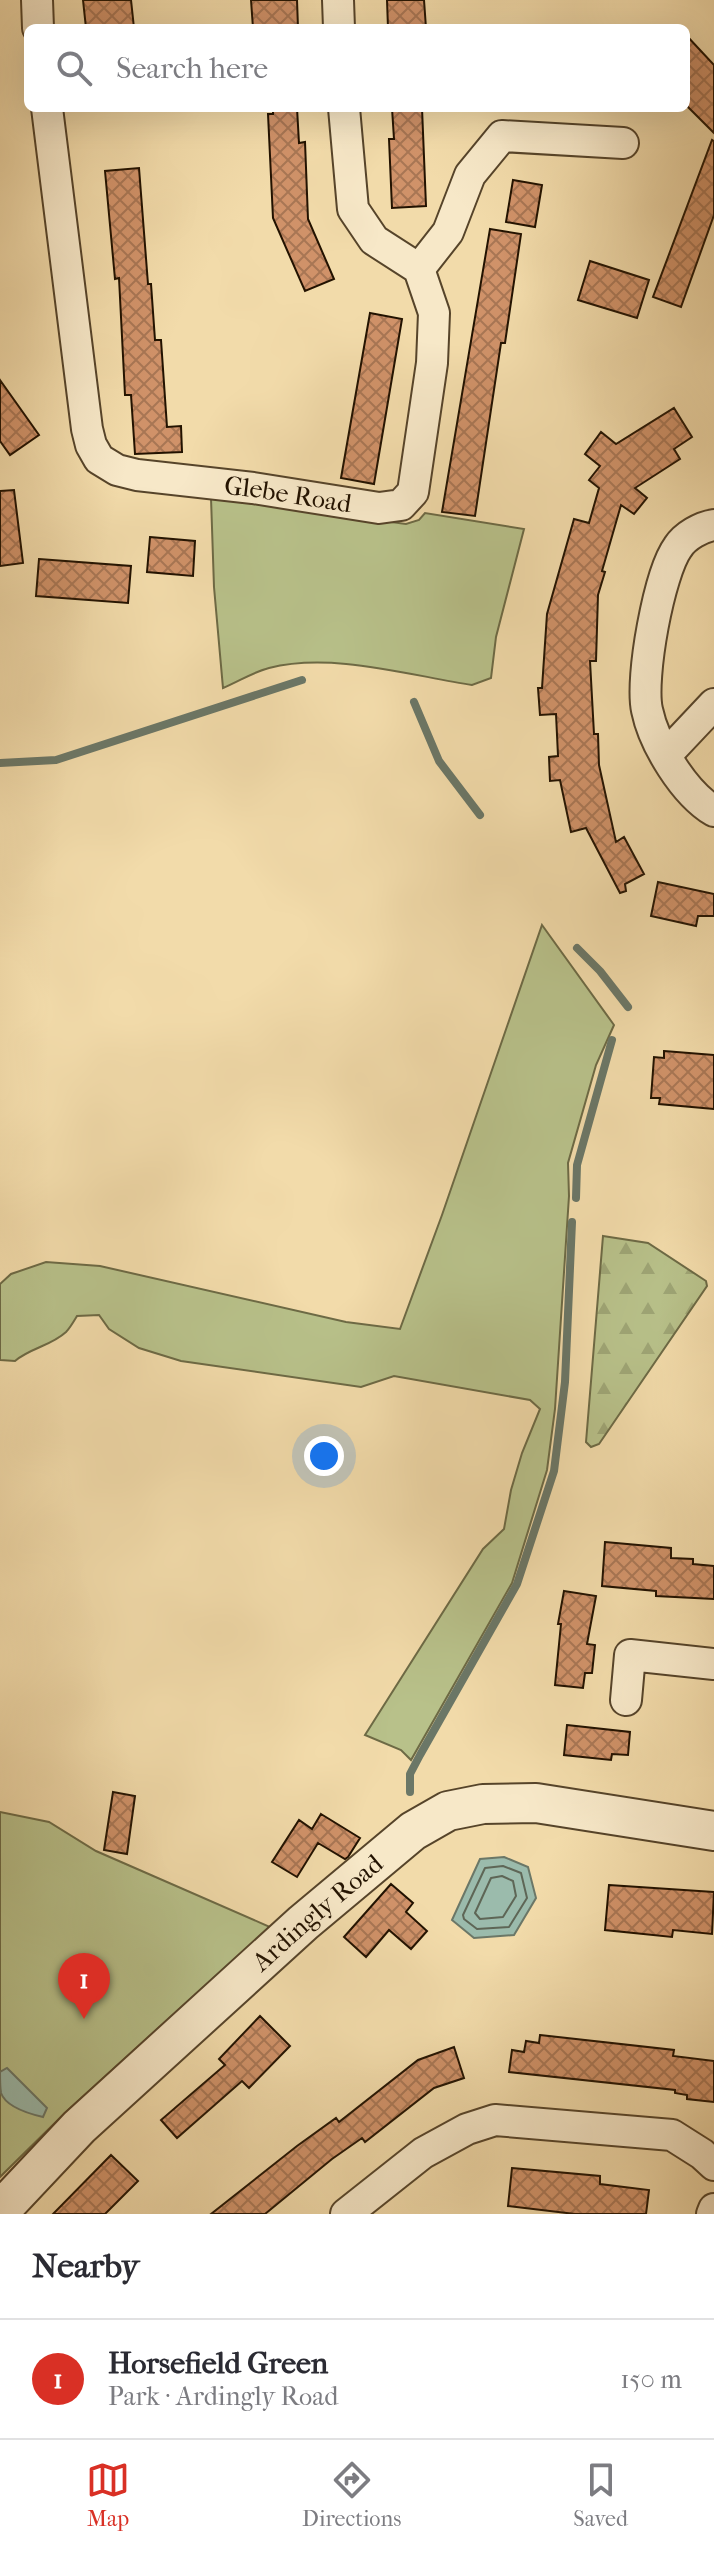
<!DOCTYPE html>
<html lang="en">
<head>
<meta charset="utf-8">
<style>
  body { margin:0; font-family:"IM FELL French Canon",serif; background:#f2f2f3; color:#2b2b33 }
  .you { position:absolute; left:324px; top:1456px; width:28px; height:28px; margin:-20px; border:6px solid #fff; border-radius:50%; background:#1a73e8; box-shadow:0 0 0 12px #1a73e833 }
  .badge { display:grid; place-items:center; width:52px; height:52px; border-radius:50%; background:#d93025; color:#fff; font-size:26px; font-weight:700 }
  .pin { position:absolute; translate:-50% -66px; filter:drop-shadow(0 2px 4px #0008) }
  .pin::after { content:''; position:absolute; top:42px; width:28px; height:24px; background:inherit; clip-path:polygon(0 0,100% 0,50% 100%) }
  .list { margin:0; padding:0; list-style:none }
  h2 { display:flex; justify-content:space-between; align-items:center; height:104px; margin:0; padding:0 32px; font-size:34px }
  h2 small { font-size:26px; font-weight:400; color:#7c7c81 }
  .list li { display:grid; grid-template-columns:52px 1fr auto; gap:24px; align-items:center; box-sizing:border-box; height:120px; padding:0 32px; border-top:2px solid #e1e1e2 }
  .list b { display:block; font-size:30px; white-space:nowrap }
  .list p { margin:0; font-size:26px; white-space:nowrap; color:#7c7c81 }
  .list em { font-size:26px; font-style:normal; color:#7c7c81 }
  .icon { flex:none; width:44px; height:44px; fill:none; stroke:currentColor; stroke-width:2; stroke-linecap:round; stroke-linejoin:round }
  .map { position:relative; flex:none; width:714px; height:2214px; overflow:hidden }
  .search { position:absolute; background:#fff; box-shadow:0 8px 32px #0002; left:24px; right:24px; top:24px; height:88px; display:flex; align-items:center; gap:20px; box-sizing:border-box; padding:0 28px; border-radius:12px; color:#7c7c81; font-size:30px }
  .sheet { height:224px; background:#fff }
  nav { display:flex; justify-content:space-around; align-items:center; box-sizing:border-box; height:112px; border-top:2px solid #e1e1e2; background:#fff; font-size:22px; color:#7c7c81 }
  nav a { display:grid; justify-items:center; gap:4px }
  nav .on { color:#d93025 }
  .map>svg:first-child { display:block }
</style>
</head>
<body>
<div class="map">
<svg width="714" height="2214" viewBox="0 0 714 2214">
  <defs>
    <pattern id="forest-firs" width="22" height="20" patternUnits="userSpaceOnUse" patternTransform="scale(2)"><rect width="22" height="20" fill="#b8c18a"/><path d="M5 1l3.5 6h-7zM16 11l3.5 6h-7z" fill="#9ea575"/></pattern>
    <pattern id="building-cross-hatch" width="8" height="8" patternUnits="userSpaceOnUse" patternTransform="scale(2)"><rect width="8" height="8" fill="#d09269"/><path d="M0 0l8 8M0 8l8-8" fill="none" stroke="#a87654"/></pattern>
  </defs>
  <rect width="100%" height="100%" fill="#f2dbaa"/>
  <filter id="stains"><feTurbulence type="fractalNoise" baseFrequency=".0025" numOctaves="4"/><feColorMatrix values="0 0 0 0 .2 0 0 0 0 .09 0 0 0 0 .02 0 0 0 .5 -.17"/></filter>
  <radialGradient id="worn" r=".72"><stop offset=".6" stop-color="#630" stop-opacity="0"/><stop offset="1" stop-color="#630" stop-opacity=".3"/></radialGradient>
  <!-- green -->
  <path fill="#b8c18a" stroke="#6d6a45" stroke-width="2" d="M 211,498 L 406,524 L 419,520 L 425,513 L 524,529 L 496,637 L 491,678 L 472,685 C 408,675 331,652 269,668 C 253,672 238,682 223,688 L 214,587 Z
    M 542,925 L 614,1025 L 596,1065 L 568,1163 L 569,1196 L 555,1409 L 547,1470 L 512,1583 L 411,1760 L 401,1750 L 365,1735 L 483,1549 L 504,1529 L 511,1490 L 522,1453 L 540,1409 L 530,1400 L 394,1376 L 361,1387 L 181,1361 L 139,1348 L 109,1329 L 99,1315 L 77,1316 C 74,1321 70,1328 66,1332 C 51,1346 30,1348 15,1361 L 0,1360 L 0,1284 L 11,1274 L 46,1262 L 100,1266 L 346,1322 L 400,1329 L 442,1215 Z
    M 0,1812 L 49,1822 L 96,1851 L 270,1927 L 66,2112 L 0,2177 Z"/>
  <!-- forest -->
  <path fill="url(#forest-firs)" stroke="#6d6a45" stroke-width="2" d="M 603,1236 L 648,1243 L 706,1281 L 707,1286 L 599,1444 L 591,1447 L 586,1442 Z"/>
  <!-- water -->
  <path fill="#9bbbac" stroke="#6b7767" stroke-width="2" d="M 504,1857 L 528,1867 L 536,1898 L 514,1935 L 474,1938 L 452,1920 L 480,1859 Z
    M 7,2068 L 47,2108 L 43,2117 C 30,2114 6,2107 1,2093 C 0,2087 0,2078 0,2072 Z"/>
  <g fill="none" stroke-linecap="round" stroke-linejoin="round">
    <!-- shore -->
    <path stroke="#5e6656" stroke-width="2" d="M 503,1866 L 521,1873 L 527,1898 L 509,1927 L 477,1929 L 464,1919 L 463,1915 L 485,1868 Z
      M 502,1876 L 513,1881 L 516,1896 L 503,1917 L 480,1919 L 475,1913 L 491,1878 Z"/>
    <!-- stream -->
    <path stroke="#6b7767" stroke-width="8" d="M 414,702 L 439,761 L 480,815
      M 0,763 L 56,760 L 302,680
      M 577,948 L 600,971 L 628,1007
      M 576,1198 L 577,1165 L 612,1040
      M 410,1792 L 410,1774 L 420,1755 L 517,1584 L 554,1471 L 565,1382 L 572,1222"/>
  </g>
  <!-- building -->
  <path fill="url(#building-cross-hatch)" stroke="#221200" stroke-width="2" d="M 83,0 L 131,0 L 134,28 L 86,28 Z
    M 251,0 L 297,0 L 298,28 L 253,28 Z
    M 387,0 L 424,0 L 426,28 L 388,28 Z
    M 686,35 L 714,65 L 714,133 L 686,105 Z
    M 273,108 L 297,108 L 299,143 L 305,142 L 308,219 L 334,279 L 305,291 L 273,218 L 268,114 L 273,114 Z
    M 392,108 L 422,108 L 426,206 L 392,208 L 389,139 L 394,139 Z
    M 712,140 L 714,141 L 714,215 L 681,307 L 653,297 Z
    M 139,168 L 148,284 L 151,284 L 155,340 L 161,340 L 167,427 L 181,426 L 182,452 L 135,454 L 131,395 L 125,395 L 119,278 L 115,279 L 105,171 Z
    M 513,180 L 542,185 L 535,227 L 506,222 Z
    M 490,229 L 521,234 L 505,343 L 501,343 L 475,516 L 442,512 Z
    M 590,261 L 649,280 L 637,318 L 578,300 Z
    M 370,313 L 402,319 L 374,484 L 341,478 Z
    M 0,380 L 39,435 L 10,455 L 0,441 Z
    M 674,408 L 692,437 L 674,449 L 680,459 L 635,488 L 647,498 L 634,514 L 621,505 L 602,571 L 605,572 L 598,595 L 596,661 L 590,661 L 594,734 L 598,734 L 599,765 L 616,842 L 624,837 L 644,874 L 625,884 L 626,891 L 620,893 L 586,828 L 571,832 L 560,780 L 550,781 L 549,757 L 558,756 L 556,714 L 540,715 L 538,688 L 542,688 L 547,614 L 574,519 L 589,523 L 599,488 L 589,480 L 600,466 L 585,454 L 601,432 L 616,444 Z
    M 14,490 L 23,563 L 0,566 L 0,491 Z
    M 150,537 L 195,541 L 193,576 L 147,572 Z
    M 39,559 L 131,566 L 128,603 L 36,596 Z
    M 658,882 L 714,894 L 714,916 L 698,916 L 696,926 L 651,916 Z
    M 664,1051 L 714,1055 L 714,1109 L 659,1104 L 660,1098 L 651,1098 L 654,1057 L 664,1058 Z
    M 605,1542 L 671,1548 L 671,1558 L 693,1559 L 693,1564 L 714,1566 L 714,1599 L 656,1596 L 656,1591 L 602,1586 Z
    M 564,1591 L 596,1596 L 587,1644 L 595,1645 L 592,1673 L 585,1673 L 583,1688 L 555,1685 L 561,1624 L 558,1624 Z
    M 567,1725 L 630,1732 L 628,1755 L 612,1754 L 611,1760 L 564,1755 Z
    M 113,1792 L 135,1796 L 127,1854 L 104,1850 Z
    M 321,1814 L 360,1838 L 348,1857 L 345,1859 L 318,1843 L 297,1877 L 272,1862 L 299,1820 L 312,1829 Z
    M 391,1884 L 413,1903 L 406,1912 L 427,1931 L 411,1949 L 389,1930 L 366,1957 L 344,1937 Z
    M 609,1885 L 714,1892 L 712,1934 L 673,1930 L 672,1937 L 605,1930 Z
    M 260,2016 L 290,2046 L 249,2088 L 242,2081 L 177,2138 L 161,2120 L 225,2065 L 219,2059 Z
    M 540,2035 L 674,2050 L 673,2056 L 714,2061 L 714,2102 L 687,2099 L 687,2095 L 675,2093 L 675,2090 L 509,2072 L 512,2050 L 524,2052 L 526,2041 L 539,2043 Z
    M 454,2047 L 464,2078 L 434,2088 L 365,2142 L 362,2138 L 332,2159 L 265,2214 L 211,2214 L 297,2146 L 336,2118 L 339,2122 L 418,2060 Z
    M 111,2155 L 138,2181 L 105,2214 L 53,2214 Z
    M 512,2168 L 600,2176 L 600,2184 L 649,2190 L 646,2214 L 575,2214 L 508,2206 Z"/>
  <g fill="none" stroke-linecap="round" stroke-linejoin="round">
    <defs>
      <g id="minor">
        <path d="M 37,0 L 38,28"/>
        <path d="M 338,0 L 339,28"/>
        <path id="s1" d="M 47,108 L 87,429 L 91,445 L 99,459 L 117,470 L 137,475 L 253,488 L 379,508 L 401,505 L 413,492 L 432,363 L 434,313 L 419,269 L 374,240 L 353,209 L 344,108"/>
        <path d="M 419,269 L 448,232 L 470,175 L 502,136 L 623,143"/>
        <path d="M 714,525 C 701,527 685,536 678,547 C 659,573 640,678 647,710 C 654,744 684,793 714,811"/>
        <path d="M 666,755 L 714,704"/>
        <path d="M 626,1700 L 630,1655 L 714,1664"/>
        <path d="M 346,2214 L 423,2153 L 467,2129 L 495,2120 L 672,2135 L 702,2154 L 714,2165"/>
        <path d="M 712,2214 L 714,2209"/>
      </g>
      <g id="tertiary">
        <path id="s2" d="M 0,2211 L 79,2127 L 303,1923 L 413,1831 L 448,1811 L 483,1804 L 536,1803 L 714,1831"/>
      </g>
    </defs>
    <!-- minor casing -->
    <use href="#minor" stroke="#56442a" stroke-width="34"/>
    <!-- tertiary casing -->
    <use href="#tertiary" stroke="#56442a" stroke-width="42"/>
    <!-- minor -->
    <use href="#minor" stroke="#f7e8c8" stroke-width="30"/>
    <!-- tertiary -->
    <use href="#tertiary" stroke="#f7e8c8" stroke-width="38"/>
  </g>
  <g text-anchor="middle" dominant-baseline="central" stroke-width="6" stroke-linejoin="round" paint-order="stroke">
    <!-- street labels -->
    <g font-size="26" fill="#221200" stroke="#f7e8c8">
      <text stroke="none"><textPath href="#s1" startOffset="550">Glebe Road</textPath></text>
      <text stroke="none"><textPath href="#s2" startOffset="436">Ardingly Road</textPath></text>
    </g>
  </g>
  <rect width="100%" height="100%" filter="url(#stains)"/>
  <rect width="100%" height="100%" fill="url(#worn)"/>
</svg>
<div class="you"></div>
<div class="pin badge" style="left:84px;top:2019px">1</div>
<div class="search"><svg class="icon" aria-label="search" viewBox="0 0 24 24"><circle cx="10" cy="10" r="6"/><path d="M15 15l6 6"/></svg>Search here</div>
</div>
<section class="sheet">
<h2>Nearby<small></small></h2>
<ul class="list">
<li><span class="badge">1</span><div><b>Horsefield Green</b><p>Park · Ardingly Road</p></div><em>150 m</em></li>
</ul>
</section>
<nav>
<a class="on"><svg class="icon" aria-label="map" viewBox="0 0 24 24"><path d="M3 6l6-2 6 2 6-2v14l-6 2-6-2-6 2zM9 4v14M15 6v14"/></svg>Map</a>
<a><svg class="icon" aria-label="directions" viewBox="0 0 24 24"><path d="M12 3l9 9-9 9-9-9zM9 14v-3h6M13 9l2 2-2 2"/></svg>Directions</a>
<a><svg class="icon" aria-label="saved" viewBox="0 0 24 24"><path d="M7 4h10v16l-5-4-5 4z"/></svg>Saved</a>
</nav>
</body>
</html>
